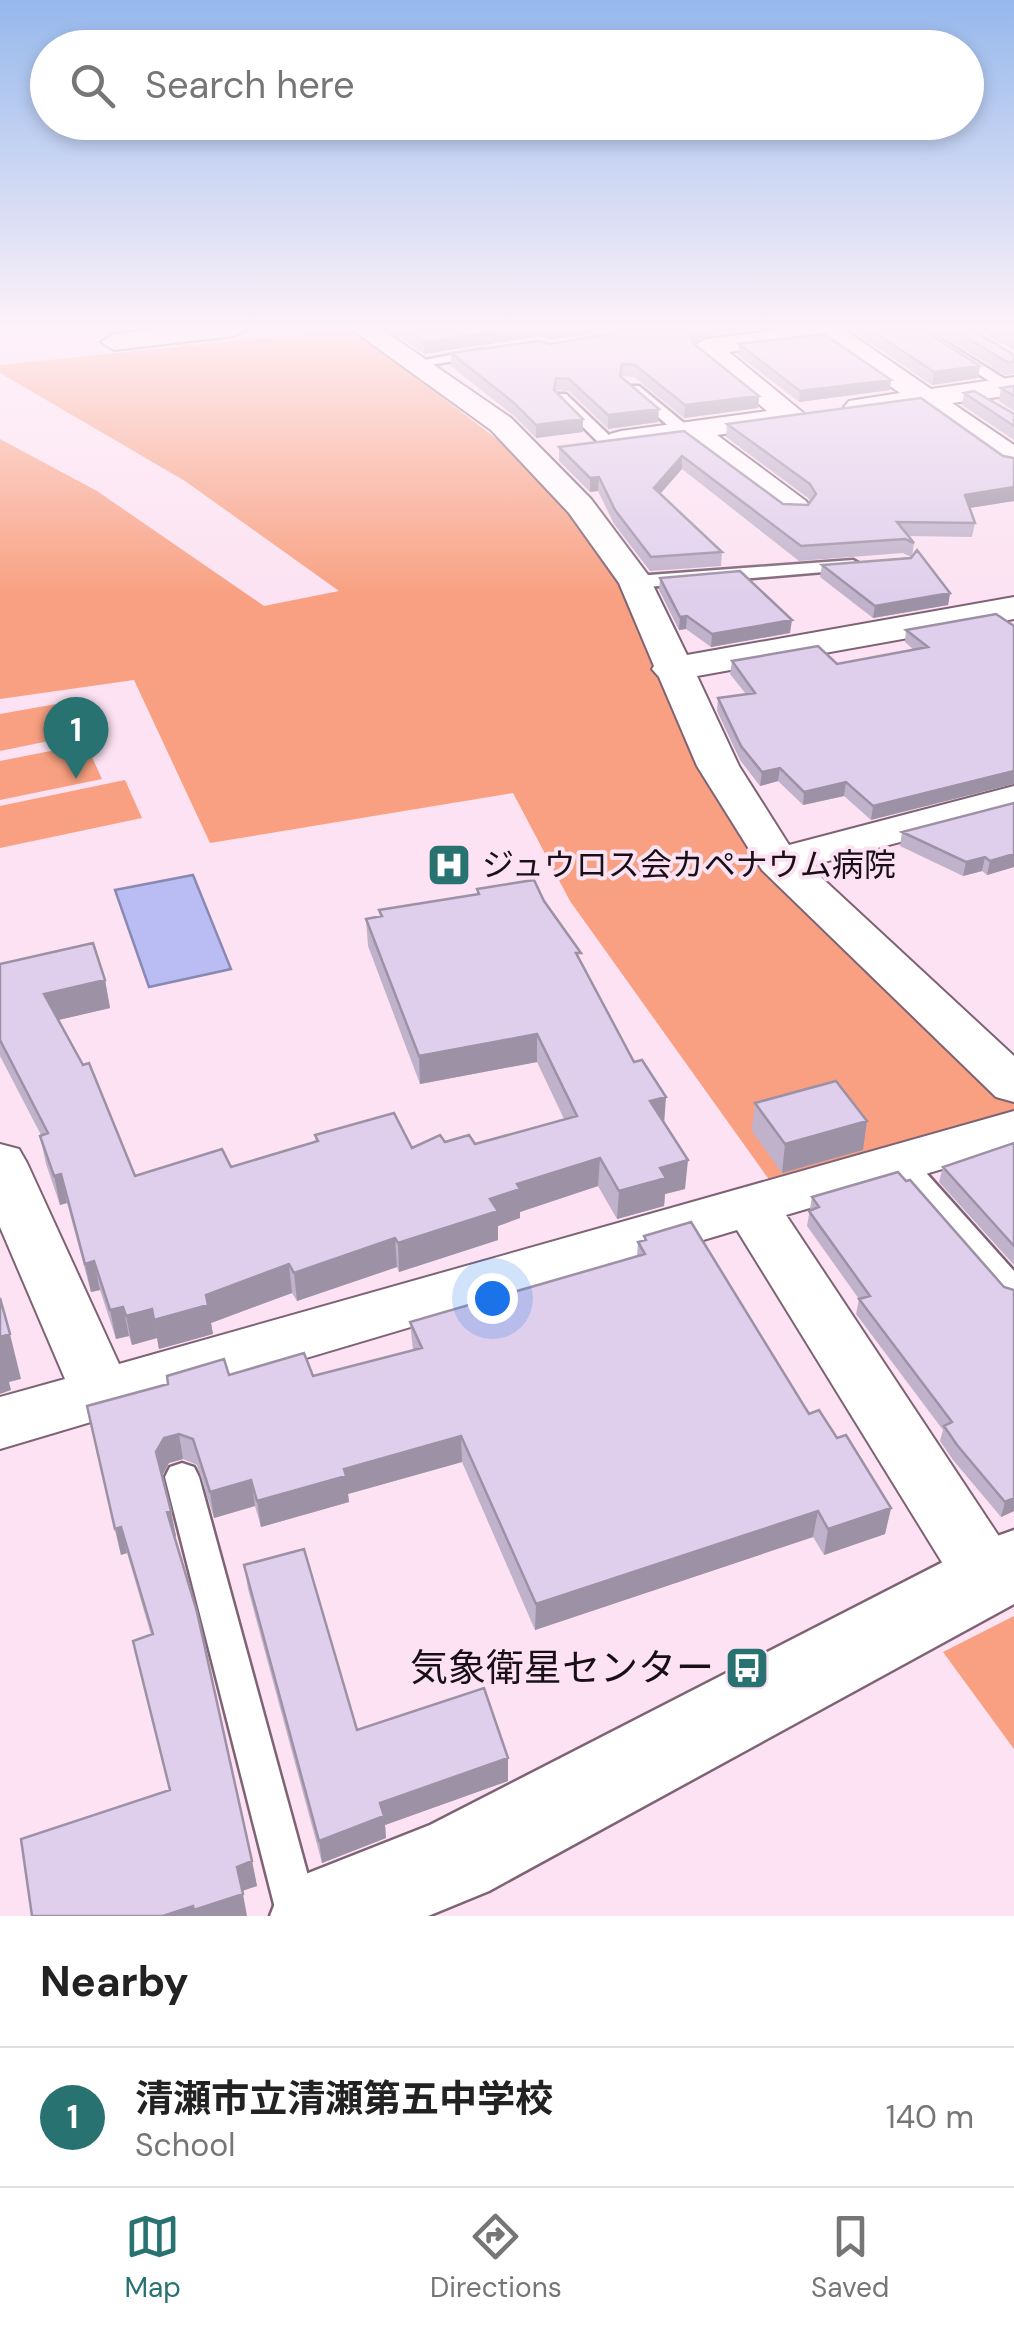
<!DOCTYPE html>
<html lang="en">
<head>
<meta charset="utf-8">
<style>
  body { margin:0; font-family:"DM Sans","Noto Sans JP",sans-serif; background:#f2f2f2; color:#222 }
  .you { position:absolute; left:492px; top:1298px; width:35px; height:35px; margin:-25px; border:8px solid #fff; border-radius:50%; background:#1a73e8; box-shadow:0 0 0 15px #1a73e833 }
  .badge { display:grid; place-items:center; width:65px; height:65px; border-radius:50%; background:#287371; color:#fff; font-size:32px; font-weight:700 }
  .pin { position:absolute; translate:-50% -82px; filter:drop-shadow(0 2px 5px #0008) }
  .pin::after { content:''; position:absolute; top:52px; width:35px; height:30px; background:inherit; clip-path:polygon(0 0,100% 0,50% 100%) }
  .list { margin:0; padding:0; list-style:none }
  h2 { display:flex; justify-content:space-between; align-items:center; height:130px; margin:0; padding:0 40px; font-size:42px }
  h2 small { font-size:32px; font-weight:400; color:#767676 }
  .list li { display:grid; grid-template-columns:65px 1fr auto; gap:30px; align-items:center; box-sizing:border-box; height:140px; padding:0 40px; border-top:2px solid #e0e0e0 }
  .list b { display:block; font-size:38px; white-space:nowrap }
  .list p { margin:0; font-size:32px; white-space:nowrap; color:#767676 }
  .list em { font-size:32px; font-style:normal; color:#767676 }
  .icon { flex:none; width:55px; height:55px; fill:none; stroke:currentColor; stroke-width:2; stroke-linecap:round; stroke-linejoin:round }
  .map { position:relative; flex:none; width:1014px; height:1916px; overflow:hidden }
  .search { position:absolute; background:#fff; box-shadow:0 5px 15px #0003; left:30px; right:30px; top:30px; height:110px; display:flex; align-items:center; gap:25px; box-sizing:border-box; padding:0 35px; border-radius:55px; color:#767676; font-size:38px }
  .sheet { height:270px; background:#fff }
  nav { display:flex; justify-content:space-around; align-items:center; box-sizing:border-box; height:140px; border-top:2px solid #e0e0e0; background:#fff; font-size:28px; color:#767676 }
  nav a { display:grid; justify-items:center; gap:5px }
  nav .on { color:#287371 }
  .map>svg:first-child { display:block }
</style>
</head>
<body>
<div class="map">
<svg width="1014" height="1916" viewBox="0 0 1014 1916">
  <rect width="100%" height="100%" fill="#fce2f2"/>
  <!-- green -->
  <path fill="#f8a081" d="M 352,329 L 522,458 L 622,580 L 710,782 L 1014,1101 L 1014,1115 L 770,1181 L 570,901 L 513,793 L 210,843 L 134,680 L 0,699 L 0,439 L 97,491 L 264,606 L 339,591 L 185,481 L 0,373 L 0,365 Z
    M 73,701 L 88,733 L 0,751 L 0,714 Z
    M 86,744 L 102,779 L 0,800 L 0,761 Z
    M 125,780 L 142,818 L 0,848 L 0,806 Z
    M 1014,1616 L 1014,1749 L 943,1652 Z"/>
  <!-- water -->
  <path fill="#babdf3" stroke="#8a89b1" stroke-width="2.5" d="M 193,875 L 231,969 L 149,987 L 115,890 Z"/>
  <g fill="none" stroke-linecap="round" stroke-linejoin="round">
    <defs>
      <path id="lane" d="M 907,328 L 923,328 L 1013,384 L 1014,389 L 1003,390 Z
        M 484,349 L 491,353 L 489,356 L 415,367 L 408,363 Z
        M 629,386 L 639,386 L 690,428 L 690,434 L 678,434 L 629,392 Z
        M 556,394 L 566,394 L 613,439 L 613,445 L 601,445 L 556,400 Z
        M 853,560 L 862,565 L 859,569 L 636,588 L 627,582 L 636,576 Z
        M 901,1153 L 911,1156 L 1014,1271 L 1014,1304 L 1003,1300 L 891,1170 L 887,1163 L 891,1156 Z
        M 182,1463 L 194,1467 L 199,1477 L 319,1916 L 277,1916 L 165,1477 L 170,1467 Z"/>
      <path id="street" d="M 169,328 L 248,328 L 235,336 L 114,350 L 101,342 L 114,334 Z
        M 350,328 L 380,328 L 511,418 L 591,499 L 648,575 L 687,655 L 1014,597 L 1014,619 L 697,676 L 739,766 L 789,845 L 1014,786 L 1014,812 L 809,866 L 1014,1056 L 1014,1102 L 996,1097 L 762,870 L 697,766 L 659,677 L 652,669 L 654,666 L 619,583 L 569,513 L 491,430 Z
        M 794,328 L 842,328 L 931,389 L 1014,377 L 1014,395 L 952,403 L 1014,445 L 1014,468 L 1003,466 L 920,407 L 859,416 L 849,413 L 844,407 L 849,401 L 900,393 L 824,340 L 729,352 L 807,416 L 802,422 L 792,425 L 717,435 L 806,501 L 811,508 L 806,515 L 784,515 L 684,440 L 621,449 L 610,446 L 606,440 L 610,434 L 621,431 L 767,411 L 692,347 L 706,339 Z
        M 1014,1111 L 1014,1148 L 786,1215 L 1012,1556 L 1012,1598 L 988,1607 L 964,1598 L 737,1230 L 0,1449 L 0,1397 L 65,1379 L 0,1227 L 0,1144 L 19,1149 L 27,1163 L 119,1364 Z"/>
      <path id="secondary" d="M 1014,1530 L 1014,1604 L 489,1891 L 428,1916 L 270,1916 L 283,1883 L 430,1825 L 986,1540 Z"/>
    </defs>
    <!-- lane casing -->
    <use href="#lane" stroke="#7e6374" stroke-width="5"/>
    <!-- street casing -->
    <use href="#street" stroke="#7e6374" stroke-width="4"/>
    <!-- secondary casing -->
    <use href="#secondary" stroke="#7e6374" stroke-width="5"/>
    <!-- lane -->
    <use href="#lane" fill="#fff" fill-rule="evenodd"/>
    <!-- street -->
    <use href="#street" fill="#fff" fill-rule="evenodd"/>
    <!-- secondary -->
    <use href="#secondary" fill="#fff" fill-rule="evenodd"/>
  </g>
  <!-- wall -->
  <path fill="#c1b2cb" d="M 390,328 L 593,328 L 592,334 L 551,340 L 540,336 L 424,354 L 393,332 Z
    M 611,328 L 767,328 L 717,333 L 694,343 L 759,396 L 758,408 L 684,418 L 634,377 L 622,376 L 658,422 L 608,429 L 569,391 L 556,390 L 583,432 L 536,438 L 513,415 L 451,366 L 451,353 L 550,344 L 616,332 Z
    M 849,328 L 920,328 L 978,378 L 932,385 Z
    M 930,328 L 969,328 L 1014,355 L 1014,374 L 1005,375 Z
    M 975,328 L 1014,328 L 1014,350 Z
    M 739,344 L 891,380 L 890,390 L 799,402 L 738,355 Z
    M 1014,386 L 1014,411 L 999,401 L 1001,388 Z
    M 964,393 L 1014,414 L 1014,440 L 962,405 Z
    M 727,424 L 1014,458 L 1014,501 L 969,508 L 975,523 L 972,537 L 908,536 L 914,543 L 912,556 L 950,593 L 948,605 L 873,618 L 820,577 L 822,565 L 911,557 L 903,553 L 799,561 L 682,469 L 660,494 L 722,552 L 721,566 L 650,571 L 614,524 L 598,491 L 590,492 L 559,461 L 559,447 L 684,431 L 783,504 L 808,505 L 810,501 L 808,498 L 726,437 Z
    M 660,578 L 790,633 L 711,647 L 686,629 L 679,630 L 659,590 Z
    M 996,614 L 871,820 L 844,796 L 803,805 L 778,781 L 760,786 L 740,760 L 717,711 L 718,698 L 746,694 L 730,674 L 732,661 L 837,664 L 914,650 L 905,642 L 906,630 Z
    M 1014,803 L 1014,867 L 987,875 L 982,871 L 963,876 L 900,846 L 902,832 Z
    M 477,889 L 544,901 L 581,962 L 664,1123 L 685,1189 L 665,1194 L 664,1206 L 617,1219 L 598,1186 L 520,1212 L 520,1218 L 498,1226 L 498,1240 L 399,1272 L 397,1267 L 297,1301 L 292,1293 L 211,1323 L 213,1334 L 159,1349 L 157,1338 L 132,1345 L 129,1336 L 116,1339 L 100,1290 L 91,1292 L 67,1203 L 60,1205 L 46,1164 L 40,1136 L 41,1135 L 0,1056 L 0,964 L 105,980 L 110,1008 L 58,1020 L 135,1176 L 231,1167 L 316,1142 L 315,1135 L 412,1148 L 445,1142 L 475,1144 L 564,1119 L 537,1062 L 420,1084 L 368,946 L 366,919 L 380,917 L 379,910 L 477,894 Z
    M 755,1103 L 867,1121 L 863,1150 L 782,1173 L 752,1131 Z
    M 1014,1143 L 1014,1265 L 939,1182 L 943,1167 Z
    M 812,1197 L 1014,1511 L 1001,1517 L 953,1460 L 940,1441 L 943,1430 L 856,1314 L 859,1299 L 807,1226 Z
    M 644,1236 L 809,1414 L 837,1438 L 891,1508 L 885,1534 L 824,1555 L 813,1537 L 535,1630 L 462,1462 L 348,1494 L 349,1502 L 261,1527 L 255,1506 L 214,1518 L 197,1465 L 183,1459 L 169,1463 L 162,1476 L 176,1536 L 175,1537 L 252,1861 L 257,1886 L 242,1891 L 170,1790 L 151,1635 L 127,1553 L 121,1555 L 87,1406 L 229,1375 L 313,1376 L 413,1350 L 410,1322 L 637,1257 L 638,1242 L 644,1241 Z
    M 244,1565 L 357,1730 L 508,1781 L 385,1825 L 386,1838 L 322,1863 L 248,1589 Z"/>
  <!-- shaded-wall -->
  <path fill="#9d91a5" d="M 518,328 L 541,328 L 540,336 L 424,354 L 424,342 Z
    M 552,328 L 593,328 L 592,334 L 551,340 Z
    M 703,328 L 767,328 L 717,333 L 688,346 L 689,334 Z
    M 980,366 L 978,378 L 932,385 L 934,372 Z
    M 891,380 L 890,390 L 799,402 L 800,391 Z
    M 759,396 L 758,408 L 684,418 L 685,405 Z
    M 659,409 L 658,422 L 608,429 L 608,415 Z
    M 583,419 L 583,432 L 536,438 L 536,425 Z
    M 682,456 L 682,469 L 653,502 L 654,488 Z
    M 599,477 L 598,491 L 590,492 L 590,478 Z
    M 1014,487 L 1014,501 L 963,509 L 965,495 Z
    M 950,593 L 948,605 L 873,618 L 875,606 Z
    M 687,616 L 686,629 L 679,630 L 680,617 Z
    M 792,620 L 790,633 L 711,647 L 712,634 Z
    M 780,768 L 778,781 L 760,786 L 762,772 Z
    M 1014,771 L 1014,784 L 871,820 L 873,806 Z
    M 846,782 L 844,796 L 803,805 L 804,792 Z
    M 1014,854 L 1014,867 L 987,875 L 990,861 Z
    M 985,857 L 982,871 L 963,876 L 966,862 Z
    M 105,980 L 110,1008 L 50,1022 L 44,994 Z
    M 537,1034 L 537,1062 L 420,1084 L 419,1056 Z
    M 666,1097 L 664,1125 L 650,1101 Z
    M 867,1121 L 863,1150 L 782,1173 L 785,1144 Z
    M 600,1158 L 598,1186 L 520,1212 L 520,1218 L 498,1226 L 498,1240 L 399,1272 L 398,1243 L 517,1184 Z
    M 688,1160 L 685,1189 L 665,1194 L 664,1206 L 617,1219 L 619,1191 L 660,1168 Z
    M 61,1174 L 67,1203 L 60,1205 L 54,1176 Z
    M 395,1238 L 397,1267 L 297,1301 L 294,1273 Z
    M 94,1261 L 100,1290 L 91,1292 L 85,1264 Z
    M 289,1264 L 292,1293 L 211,1323 L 213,1334 L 159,1349 L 154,1320 L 206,1295 Z
    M 123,1307 L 129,1336 L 116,1339 L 110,1310 Z
    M 152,1309 L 157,1338 L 132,1345 L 126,1316 Z
    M 10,1334 L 21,1379 L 9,1382 L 11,1390 L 0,1394 L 0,1337 Z
    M 179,1434 L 183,1459 L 169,1463 L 161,1478 L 156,1452 L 164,1438 Z
    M 461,1436 L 462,1462 L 348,1494 L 349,1502 L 261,1527 L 257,1501 L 344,1469 Z
    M 251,1480 L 255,1506 L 214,1518 L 210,1492 Z
    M 1014,1498 L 1014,1511 L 1001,1517 L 1005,1502 Z
    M 891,1508 L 885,1534 L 824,1555 L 828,1529 Z
    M 171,1511 L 176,1536 L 172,1538 L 167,1512 Z
    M 818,1511 L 813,1537 L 535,1630 L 536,1604 Z
    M 121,1527 L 127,1553 L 121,1555 L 115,1529 Z
    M 508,1758 L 508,1781 L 385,1825 L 386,1838 L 322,1863 L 319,1841 L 380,1803 Z
    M 252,1861 L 257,1886 L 242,1891 L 237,1867 Z
    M 243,1894 L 247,1916 L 163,1916 L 193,1906 Z"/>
  <!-- building -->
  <path fill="#e0cfec" stroke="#9d91a5" stroke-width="2.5" d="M 403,328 L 518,328 L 424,342 Z
    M 624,328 L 703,328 L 689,334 L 694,344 L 759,396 L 685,405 L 635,365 L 622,364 L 620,376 L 659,409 L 608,415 L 569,379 L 556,378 L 554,390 L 583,419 L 536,425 L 513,402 L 451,353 L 539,341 L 550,344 L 621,332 Z
    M 868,328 L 920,328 L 980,366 L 934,372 Z
    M 951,328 L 969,328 L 1014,355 L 1014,362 L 1007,362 Z
    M 998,328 L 1014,328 L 1014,336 Z
    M 824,334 L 891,380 L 800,391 L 739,344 Z
    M 1014,386 L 1014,396 L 1001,388 Z
    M 974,391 L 1014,414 L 1014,426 L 964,393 Z
    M 921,398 L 1003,456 L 1014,458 L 1014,487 L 965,495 L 975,523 L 897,522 L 914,543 L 905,539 L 801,546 L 682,456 L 654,488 L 722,552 L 651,557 L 615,510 L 599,477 L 590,478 L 559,447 L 684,431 L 783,504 L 808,505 L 816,494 L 810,484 L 727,424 Z
    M 917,550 L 950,593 L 875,606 L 822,565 L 911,558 Z
    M 740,571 L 792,620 L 712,634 L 687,616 L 680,617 L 660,578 Z
    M 996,614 L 1014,626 L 1014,771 L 873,806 L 846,782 L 804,792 L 780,768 L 762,772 L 741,746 L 718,698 L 755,693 L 732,661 L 818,646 L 837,664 L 928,647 L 906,630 Z
    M 1014,803 L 1014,854 L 990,861 L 985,857 L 966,862 L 902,832 Z
    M 534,880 L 544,901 L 581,953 L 576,953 L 634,1062 L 642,1060 L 666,1097 L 650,1101 L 688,1160 L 660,1168 L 666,1178 L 619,1191 L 600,1158 L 517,1184 L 520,1189 L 490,1199 L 498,1211 L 398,1243 L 395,1238 L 294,1273 L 289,1264 L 206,1295 L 208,1305 L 154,1320 L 152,1309 L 126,1316 L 123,1307 L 110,1310 L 94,1261 L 85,1264 L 61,1174 L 54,1176 L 40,1136 L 48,1133 L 0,1040 L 0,964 L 93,943 L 105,980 L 44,994 L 83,1065 L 89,1063 L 135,1176 L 222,1149 L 231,1167 L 318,1141 L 315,1135 L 394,1113 L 412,1148 L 440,1135 L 445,1142 L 469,1135 L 475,1144 L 577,1116 L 537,1034 L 419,1056 L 366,919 L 382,916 L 379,910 L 479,894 L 477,889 Z
    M 836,1081 L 867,1121 L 785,1144 L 755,1103 Z
    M 1014,1143 L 1014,1246 L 943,1167 Z
    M 898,1172 L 906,1181 L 910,1180 L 1004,1287 L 1014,1290 L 1014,1498 L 1005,1502 L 957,1445 L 944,1426 L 952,1422 L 859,1299 L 870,1296 L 809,1211 L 819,1207 L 812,1197 Z
    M 691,1222 L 809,1414 L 819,1410 L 837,1438 L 846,1435 L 891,1508 L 828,1529 L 818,1511 L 536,1604 L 461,1436 L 344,1469 L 346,1476 L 257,1501 L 251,1480 L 210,1492 L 193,1439 L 179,1434 L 164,1438 L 156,1452 L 171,1511 L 167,1512 L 197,1612 L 252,1861 L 237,1867 L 243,1894 L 194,1910 L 193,1906 L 163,1916 L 32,1916 L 21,1839 L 170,1790 L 133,1641 L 153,1634 L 121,1527 L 115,1529 L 87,1406 L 168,1384 L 167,1376 L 224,1359 L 229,1375 L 304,1353 L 313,1376 L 422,1348 L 410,1322 L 645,1254 L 638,1242 L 646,1240 L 644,1236 Z
    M 0,1298 L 10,1334 L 0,1337 Z
    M 304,1549 L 357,1730 L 484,1688 L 508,1758 L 380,1803 L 384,1816 L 319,1841 L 244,1565 Z"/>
  <!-- sky -->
  <linearGradient id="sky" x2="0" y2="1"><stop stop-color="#95b8ec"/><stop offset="0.55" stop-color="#fef2f9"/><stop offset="1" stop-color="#fef2f9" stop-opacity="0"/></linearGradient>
  <rect width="1014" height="596" fill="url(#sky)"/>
  <!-- icons -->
  <defs>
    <symbol id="hospital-square" viewBox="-11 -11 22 22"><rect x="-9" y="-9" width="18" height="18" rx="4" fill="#287371" stroke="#fce2f2"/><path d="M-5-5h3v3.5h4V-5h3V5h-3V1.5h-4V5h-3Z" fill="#fff"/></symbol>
    <symbol id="bus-square" viewBox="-11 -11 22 22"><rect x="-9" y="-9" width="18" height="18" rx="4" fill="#287371" stroke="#fce2f2"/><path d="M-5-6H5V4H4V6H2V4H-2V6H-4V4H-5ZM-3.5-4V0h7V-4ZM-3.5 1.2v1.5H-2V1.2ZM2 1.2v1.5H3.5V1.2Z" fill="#fff"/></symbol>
  </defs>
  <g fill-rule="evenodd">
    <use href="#hospital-square" x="424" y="840" width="50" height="50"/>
    <use href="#bus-square" x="722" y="1643" width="50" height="50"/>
  </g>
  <g text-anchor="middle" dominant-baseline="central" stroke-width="8" stroke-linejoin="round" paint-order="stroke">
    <!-- poi labels -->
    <g font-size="32" fill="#190f16" stroke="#fce2f2" text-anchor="start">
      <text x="482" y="865">ジュウロス会カペナウム病院</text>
    </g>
    <!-- near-poi labels -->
    <g font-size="38" fill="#190f16" stroke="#fce2f2" text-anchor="end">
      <text x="714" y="1668">気象衛星センター</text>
    </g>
  </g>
</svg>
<div class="you"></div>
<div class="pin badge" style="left:76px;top:779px">1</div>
<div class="search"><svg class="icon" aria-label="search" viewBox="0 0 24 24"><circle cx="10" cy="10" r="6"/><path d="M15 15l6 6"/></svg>Search here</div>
</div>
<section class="sheet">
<h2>Nearby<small></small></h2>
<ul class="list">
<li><span class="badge">1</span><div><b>清瀬市立清瀬第五中学校</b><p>School</p></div><em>140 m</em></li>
</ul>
</section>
<nav>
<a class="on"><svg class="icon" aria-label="map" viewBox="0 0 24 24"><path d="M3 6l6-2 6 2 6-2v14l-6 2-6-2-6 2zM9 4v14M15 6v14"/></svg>Map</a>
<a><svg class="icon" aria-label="directions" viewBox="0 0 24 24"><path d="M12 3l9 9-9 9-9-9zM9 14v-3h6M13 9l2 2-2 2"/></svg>Directions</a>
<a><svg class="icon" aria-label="saved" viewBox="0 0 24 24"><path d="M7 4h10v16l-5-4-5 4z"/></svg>Saved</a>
</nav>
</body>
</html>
